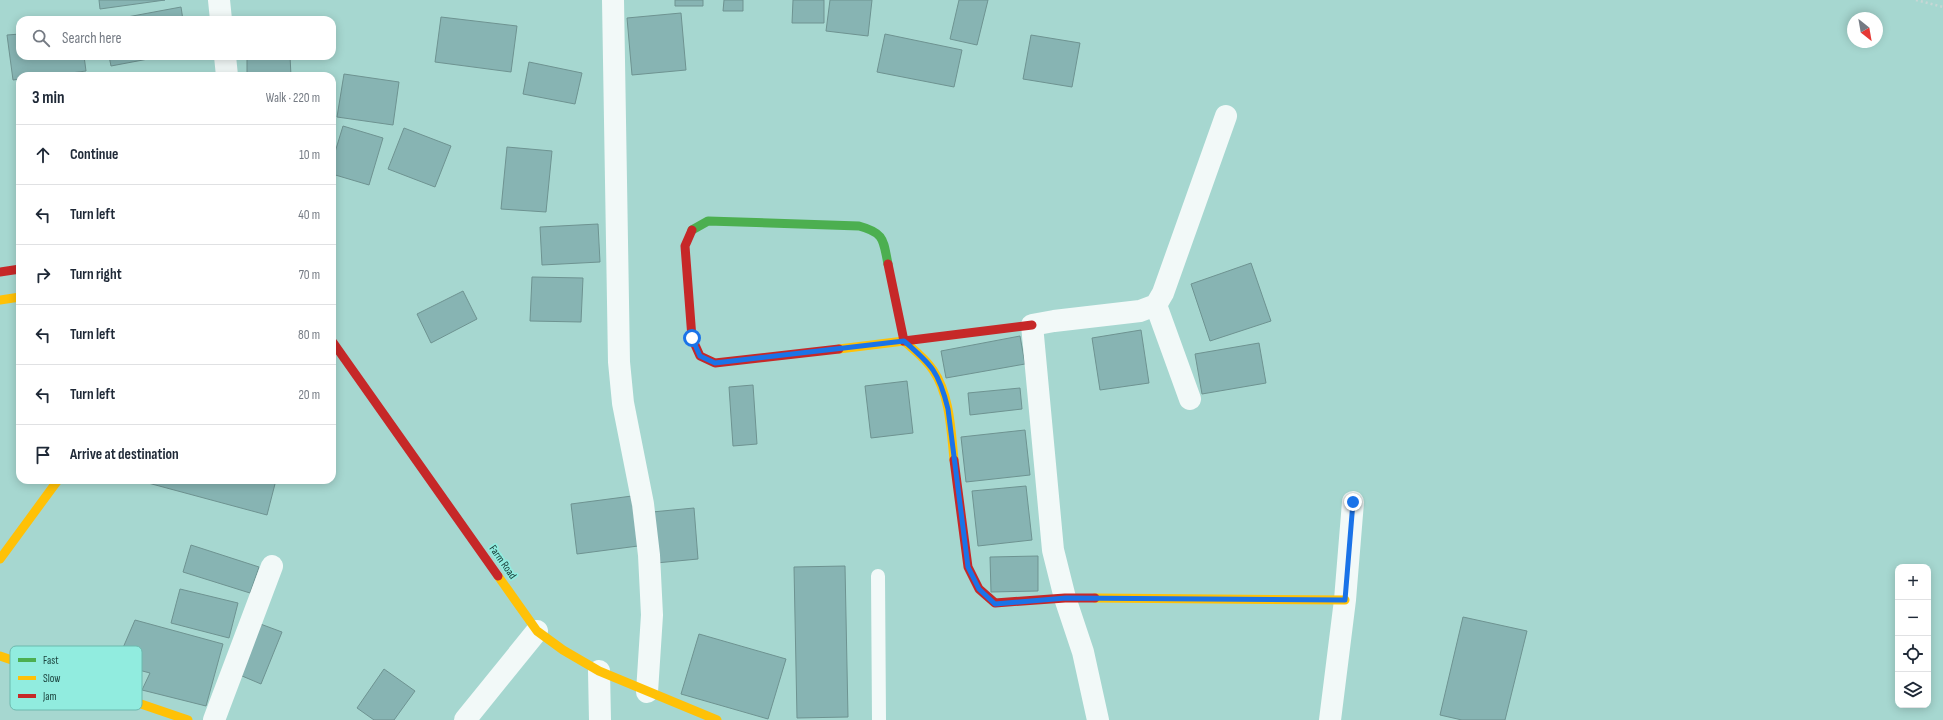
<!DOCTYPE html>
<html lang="en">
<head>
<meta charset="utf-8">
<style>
  body { margin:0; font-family:"Sofia Sans Condensed",sans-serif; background:#f2f2f3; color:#1f2937 }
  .controls { position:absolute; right:12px; bottom:12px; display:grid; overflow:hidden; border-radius:8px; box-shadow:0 2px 10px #0003 }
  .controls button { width:36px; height:36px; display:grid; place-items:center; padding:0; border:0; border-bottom:1px solid #e0e1e3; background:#fff; color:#1f2937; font:20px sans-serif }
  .compass { position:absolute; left:1847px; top:12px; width:36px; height:36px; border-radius:50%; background:#fff; box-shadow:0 2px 10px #0003; rotate:149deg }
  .stop { position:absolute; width:12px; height:12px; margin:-9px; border:3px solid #1a73e8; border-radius:50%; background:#fff }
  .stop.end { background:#1a73e8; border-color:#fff; box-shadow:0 1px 4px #0008 }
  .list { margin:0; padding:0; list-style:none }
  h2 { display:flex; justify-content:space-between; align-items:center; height:52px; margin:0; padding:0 16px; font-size:17px }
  h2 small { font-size:13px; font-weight:400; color:#747a83 }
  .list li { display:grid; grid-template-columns:26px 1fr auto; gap:12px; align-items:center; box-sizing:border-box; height:60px; padding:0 16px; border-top:1px solid #e0e1e3 }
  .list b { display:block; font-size:15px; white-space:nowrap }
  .list em { font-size:13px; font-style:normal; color:#747a83 }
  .icon { flex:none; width:22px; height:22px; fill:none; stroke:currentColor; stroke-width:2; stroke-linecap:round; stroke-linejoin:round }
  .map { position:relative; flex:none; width:1943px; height:720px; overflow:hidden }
  .search { position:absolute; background:#fff; box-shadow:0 2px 10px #0003; left:16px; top:16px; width:320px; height:44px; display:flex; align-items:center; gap:10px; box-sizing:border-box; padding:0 14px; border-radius:12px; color:#747a83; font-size:15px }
  .panel { position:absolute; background:#fff; box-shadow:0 2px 10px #0003; left:16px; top:72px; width:320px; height:412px; border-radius:12px }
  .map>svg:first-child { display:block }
</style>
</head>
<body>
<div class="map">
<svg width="1943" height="720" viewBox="0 0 1943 720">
  <rect width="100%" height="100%" fill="#a6d7d0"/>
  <!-- building -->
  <path fill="#87b4b3" stroke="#6e9391" d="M 99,0 L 165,0 L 100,9 Z
    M 675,0 L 703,0 L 703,6 L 675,6 Z
    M 724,0 L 743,0 L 743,11 L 723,11 Z
    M 793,0 L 824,0 L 824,23 L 792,23 Z
    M 830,0 L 872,0 L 868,36 L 826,31 Z
    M 959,0 L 988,0 L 977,45 L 950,39 Z
    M 181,7 L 183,20 L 111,20 Z
    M 681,13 L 686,70 L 632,75 L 627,18 Z
    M 441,17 L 517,26 L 511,72 L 435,62 Z
    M 20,34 L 20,56 L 84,56 L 86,71 L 48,76 L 20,76 L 20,79 L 13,80 L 7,35 Z
    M 885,34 L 962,50 L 954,87 L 877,72 Z
    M 1031,35 L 1080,43 L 1072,87 L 1023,79 Z
    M 109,56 L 164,56 L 111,66 Z
    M 247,56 L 290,56 L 291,76 L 247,76 Z
    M 529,62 L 582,73 L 575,104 L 523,94 Z
    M 344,74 L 399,82 L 393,125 L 337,117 Z
    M 343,126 L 383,138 L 369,185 L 332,174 L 332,162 Z
    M 404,128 L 451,146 L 435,187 L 388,169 Z
    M 507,147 L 552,151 L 546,212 L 501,209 Z
    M 598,224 L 600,262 L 542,265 L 540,227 Z
    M 1251,263 L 1271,321 L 1210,341 L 1191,284 Z
    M 532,277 L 583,278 L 581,322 L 530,321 Z
    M 463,291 L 477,319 L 431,343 L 417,314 Z
    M 1141,330 L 1149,383 L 1100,390 L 1092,338 Z
    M 1020,336 L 1025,364 L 946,378 L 941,351 Z
    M 1259,343 L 1266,383 L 1202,394 L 1195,354 Z
    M 907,381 L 913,433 L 871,438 L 865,386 Z
    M 753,385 L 757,444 L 733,446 L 729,387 Z
    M 1020,388 L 1022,409 L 970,415 L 968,393 Z
    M 1025,430 L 1030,475 L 966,482 L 961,437 Z
    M 137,480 L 276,480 L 267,515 Z
    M 1026,486 L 1032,540 L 978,546 L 972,491 Z
    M 632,496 L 638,546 L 577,554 L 571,504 Z
    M 694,508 L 698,559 L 656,563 L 652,512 Z
    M 191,545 L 259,567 L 250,593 L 183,572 Z
    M 1038,556 L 1038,591 L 991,592 L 990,557 Z
    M 845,566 L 848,717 L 797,718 L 794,567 Z
    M 180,589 L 238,603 L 229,638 L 171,623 Z
    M 1463,617 L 1527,631 L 1505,720 L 1462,720 L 1440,715 Z
    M 135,620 L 223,644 L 206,706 L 142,690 L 150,673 L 116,664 Z
    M 255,622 L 282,632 L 261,684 L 235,673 Z
    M 699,634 L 786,659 L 768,719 L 681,694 Z
    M 384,669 L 415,691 L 394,720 L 374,720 L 357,708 Z"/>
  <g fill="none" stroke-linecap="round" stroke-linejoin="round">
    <!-- path -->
    <path stroke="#c7d7d5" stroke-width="2.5" stroke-dasharray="2 3" stroke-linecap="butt" d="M 1916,0 L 1943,7"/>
    <!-- lane -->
    <path stroke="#f2f9f8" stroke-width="14" d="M 878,576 L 879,720"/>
    <!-- street -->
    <path stroke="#f2f9f8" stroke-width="22" d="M 219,0 L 221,20
      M 613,0 L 619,362 L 623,403 L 643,504 L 649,555 L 652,615 L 647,692
      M 225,56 L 227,76
      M 1156,305 L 1190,399
      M 599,671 L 600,720
      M 214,720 L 272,566
      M 465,720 L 537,631
      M 1098,720 L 1083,652 L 1065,598 L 1053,550 L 1032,325 L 1054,321 L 1140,311 L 1156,305 L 1163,293 L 1226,116
      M 1330,720 L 1345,600 L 1353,502"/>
    <!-- fast -->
    <path stroke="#4caf50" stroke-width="9" d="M 692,230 L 708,221 L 859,226 C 885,233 883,240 888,264"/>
    <!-- slow -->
    <path stroke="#ffc107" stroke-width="9" d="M 0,300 L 20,297
      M 839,349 L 904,341 C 914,350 925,358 933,370 C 950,395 951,430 954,460
      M 0,559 L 58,480
      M 498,576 L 537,631 L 563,650 L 599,671 L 717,720
      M 1095,598 L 1345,600
      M 0,656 L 188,720"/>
    <!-- jam -->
    <path stroke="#c62828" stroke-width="9" d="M 692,230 L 685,246 L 692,338 L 700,356 L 715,363 L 839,349
      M 888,264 L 904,341 L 1032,325
      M 0,272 L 20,269
      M 332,341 L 498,576
      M 954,460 L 968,567 L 979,589 L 995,603 L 1065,598 L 1095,598"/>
  </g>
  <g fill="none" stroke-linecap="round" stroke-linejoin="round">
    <!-- route -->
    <path stroke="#1a73e8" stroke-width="5" d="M 692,338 L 700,356 L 715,363 L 904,341 C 932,365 939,372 948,409 L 968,567 L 979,589 L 995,604 L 1066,598 L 1345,600 L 1353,502"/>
  </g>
  <g text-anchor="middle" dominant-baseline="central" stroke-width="3.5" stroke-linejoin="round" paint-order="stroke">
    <!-- street labels -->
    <g font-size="11" fill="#1a413c" stroke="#91ecdf">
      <text transform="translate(503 562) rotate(55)">Farm Road</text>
    </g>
  </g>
  <!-- legend -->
  <rect x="10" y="646" width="132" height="64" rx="6" fill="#91ecdf" stroke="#6db9ae" stroke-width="1"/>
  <rect x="18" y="658" width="18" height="4" fill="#4caf50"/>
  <rect x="18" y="676" width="18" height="4" fill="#ffc107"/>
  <rect x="18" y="694" width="18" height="4" fill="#c62828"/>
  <g font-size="11" fill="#1a413c">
    <text x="43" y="664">Fast</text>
    <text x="43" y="682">Slow</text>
    <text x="43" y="700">Jam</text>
  </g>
</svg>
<div class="controls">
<button>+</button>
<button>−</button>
<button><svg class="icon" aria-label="locate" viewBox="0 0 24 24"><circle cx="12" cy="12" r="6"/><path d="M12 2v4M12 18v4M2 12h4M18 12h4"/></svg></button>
<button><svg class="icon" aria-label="layers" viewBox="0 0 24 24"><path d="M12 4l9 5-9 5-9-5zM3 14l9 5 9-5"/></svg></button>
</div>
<svg class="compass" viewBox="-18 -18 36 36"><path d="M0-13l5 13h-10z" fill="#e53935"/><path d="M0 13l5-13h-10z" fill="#747a83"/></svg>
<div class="stop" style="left:692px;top:338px"></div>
<div class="stop end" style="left:1353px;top:502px"></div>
<div class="search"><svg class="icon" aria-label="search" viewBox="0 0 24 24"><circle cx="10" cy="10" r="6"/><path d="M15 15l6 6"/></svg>Search here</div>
<section class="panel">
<h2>3 min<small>Walk · 220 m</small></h2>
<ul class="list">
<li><svg class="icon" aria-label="ahead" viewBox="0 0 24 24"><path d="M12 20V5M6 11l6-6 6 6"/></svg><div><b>Continue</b></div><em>10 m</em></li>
<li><svg class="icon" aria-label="left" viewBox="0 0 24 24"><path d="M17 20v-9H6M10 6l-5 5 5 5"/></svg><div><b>Turn left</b></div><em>40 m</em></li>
<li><svg class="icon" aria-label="right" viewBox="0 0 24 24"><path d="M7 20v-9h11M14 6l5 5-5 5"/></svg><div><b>Turn right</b></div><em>70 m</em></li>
<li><svg class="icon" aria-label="left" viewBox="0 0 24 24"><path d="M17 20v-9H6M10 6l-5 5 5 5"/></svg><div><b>Turn left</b></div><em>80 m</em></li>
<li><svg class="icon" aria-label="left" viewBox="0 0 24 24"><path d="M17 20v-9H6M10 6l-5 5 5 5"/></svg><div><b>Turn left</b></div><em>20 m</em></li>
<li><svg class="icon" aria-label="arrive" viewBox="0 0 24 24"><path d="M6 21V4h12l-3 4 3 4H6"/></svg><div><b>Arrive at destination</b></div></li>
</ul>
</section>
</div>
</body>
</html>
